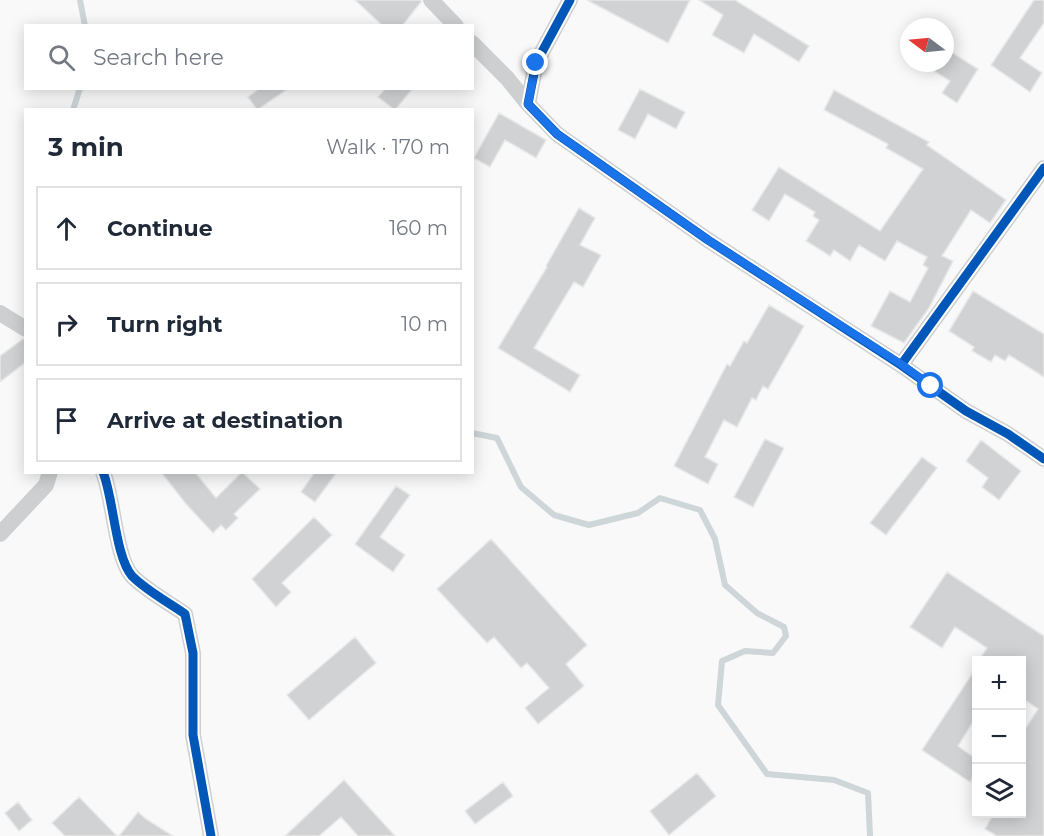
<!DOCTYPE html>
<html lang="en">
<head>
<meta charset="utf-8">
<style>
  body { margin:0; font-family:Montserrat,sans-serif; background:#f2f2f3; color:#1f2937 }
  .controls { position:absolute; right:18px; bottom:18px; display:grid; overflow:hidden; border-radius:0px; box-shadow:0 3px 15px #0003 }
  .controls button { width:54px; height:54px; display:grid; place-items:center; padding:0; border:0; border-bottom:2px solid #e0e1e3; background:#fff; color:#1f2937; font:30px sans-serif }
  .compass { position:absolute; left:900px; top:18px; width:54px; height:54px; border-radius:50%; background:#fff; box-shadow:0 3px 15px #0003; rotate:286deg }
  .stop { position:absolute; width:18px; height:18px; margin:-14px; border:4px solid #1a73e8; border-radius:50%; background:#fff }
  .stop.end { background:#1a73e8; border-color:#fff; box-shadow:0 2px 6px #0008 }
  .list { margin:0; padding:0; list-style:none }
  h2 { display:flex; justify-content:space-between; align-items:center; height:78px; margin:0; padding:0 24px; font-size:26px }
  h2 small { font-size:20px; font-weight:400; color:#747a83 }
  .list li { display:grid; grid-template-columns:39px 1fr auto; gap:18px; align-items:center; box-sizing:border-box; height:84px; margin:0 12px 12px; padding:0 12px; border:2px solid #e0e1e3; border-radius:0px }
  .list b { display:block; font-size:22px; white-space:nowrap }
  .list em { font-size:20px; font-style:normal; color:#747a83 }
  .icon { flex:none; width:33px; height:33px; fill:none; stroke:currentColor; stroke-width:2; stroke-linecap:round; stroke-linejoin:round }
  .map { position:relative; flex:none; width:1044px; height:836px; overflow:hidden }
  .search { position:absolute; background:#fff; box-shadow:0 3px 15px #0003; left:24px; top:24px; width:450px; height:66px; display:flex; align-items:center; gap:15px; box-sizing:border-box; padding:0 21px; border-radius:0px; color:#747a83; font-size:22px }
  .panel { position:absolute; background:#fff; box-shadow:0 3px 15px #0003; left:24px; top:108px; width:450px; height:366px; border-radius:0px }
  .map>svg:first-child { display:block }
</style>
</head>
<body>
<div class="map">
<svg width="1044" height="836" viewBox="0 0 1044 836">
  <rect width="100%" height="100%" fill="#f9f9f9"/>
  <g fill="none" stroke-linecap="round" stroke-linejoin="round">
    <!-- stream -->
    <path stroke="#ced6d9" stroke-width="6" d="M 80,0 L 85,26
      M 73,110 L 80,88
      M 472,433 L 497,438 L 521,487 L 554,515 L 589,525 L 638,513 L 660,498 L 700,510 L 715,539 L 725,585 L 757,613 L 784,627 L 786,636 L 773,653 L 745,651 L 722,661 L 718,705 L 767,774 L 834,780 L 868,793 L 870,836"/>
  </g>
  <!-- building -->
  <path fill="#d0d2d3" stroke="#e8e8e8" stroke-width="1.5" d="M 355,0 L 421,0 L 421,2 L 402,26 L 383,26 Z
    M 587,0 L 690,0 L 668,43 Z
    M 699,0 L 735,0 L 809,46 L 799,62 L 754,34 L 744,53 L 712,35 L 723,15 Z
    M 1034,0 L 1044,0 L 1044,23 L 1020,58 L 1042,73 L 1030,92 L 991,65 Z
    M 945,48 L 978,69 L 957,103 L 942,93 L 950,81 L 921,63 L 945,63 Z
    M 260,88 L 289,88 L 257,110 L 248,97 Z
    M 386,88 L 413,88 L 395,110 L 378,97 Z
    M 640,89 L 685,112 L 676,129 L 648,114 L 635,139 L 618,130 Z
    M 834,90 L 929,142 L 927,145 L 1006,200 L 990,223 L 971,210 L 942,256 L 953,261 L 929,308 L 904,343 L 871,326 L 890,291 L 910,302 L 928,268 L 923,265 L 927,257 L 897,241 L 885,261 L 859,245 L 850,261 L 834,250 L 830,256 L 806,241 L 819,220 L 813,216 L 815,212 L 785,194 L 769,221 L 752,210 L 779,167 L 880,231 L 923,169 L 886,148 L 888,144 L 824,110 Z
    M 499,113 L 546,140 L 536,158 L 505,140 L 490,167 L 474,158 Z
    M 579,208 L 595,218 L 580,245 L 601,255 L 583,287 L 574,282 L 534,348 L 580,375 L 570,392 L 498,348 L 547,267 L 546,266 Z
    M 973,291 L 1044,334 L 1044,377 L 1009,355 L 1005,361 L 995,355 L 991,362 L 972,351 L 974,347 L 949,331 Z
    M 769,305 L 804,326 L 768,389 L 763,386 L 756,400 L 752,398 L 737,427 L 724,420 L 705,457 L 718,464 L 708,484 L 674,466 L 727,364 L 730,366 L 744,341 L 747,343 Z
    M 23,339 L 26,339 L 26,362 L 0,382 L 0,356 Z
    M 765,439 L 784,448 L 753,507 L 734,497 Z
    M 981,440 L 1021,471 L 999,500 L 982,487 L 988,478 L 966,461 Z
    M 922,457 L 937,468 L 886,535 L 870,523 Z
    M 161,472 L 195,472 L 216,498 L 242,472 L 260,489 L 234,514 L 238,518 L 226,530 L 221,525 L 213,533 L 186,504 Z
    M 315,472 L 337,472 L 315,502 L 301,492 Z
    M 396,486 L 410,495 L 380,537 L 405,555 L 393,572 L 355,544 Z
    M 314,517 L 332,535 L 282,583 L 291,592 L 276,607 L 252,579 Z
    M 491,539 L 587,645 L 566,664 L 584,686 L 538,724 L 525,708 L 549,688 L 527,663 L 521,668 L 494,637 L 487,643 L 437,589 Z
    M 947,572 L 1044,636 L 1044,836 L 997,836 L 985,829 L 994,813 L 1022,813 L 1022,734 L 1038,709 L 1022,698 L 1022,660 L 979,660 L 987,648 L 955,627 L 942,648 L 910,627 Z
    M 355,637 L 376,663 L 309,720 L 287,695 Z
    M 976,668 L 976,717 L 958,746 L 976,759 L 976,772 L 970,782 L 922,750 Z
    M 697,773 L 716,796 L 669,835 L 650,811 Z
    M 344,780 L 395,836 L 358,836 L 341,817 L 319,836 L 285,836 Z
    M 503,782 L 513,796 L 475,824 L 465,811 Z
    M 79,797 L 117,836 L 65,836 L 52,823 Z
    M 18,802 L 32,820 L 19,831 L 5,813 Z
    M 138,812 L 146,819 L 173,836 L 119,836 Z"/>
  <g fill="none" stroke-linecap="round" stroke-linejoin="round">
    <!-- street -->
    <path stroke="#cecfd0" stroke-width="16" d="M 431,0 L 456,26
      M 570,0 L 536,63 L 528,104 L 557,134 L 708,240 L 901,365 L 966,411 L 1008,434 L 1044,459
      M 472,43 L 507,78 L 528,104
      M 0,313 L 26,329
      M 901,365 L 1044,168
      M 103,472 C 114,500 115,556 132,576 C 147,591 168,602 185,614 L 193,653 L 193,735 L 211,836
      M 0,534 L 46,485 L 50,472"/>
    <defs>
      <path id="cycleway" d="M 570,0 L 536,63 L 528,104 L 557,134 L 708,240 L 901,365 L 966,411 L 1008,434 L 1044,459
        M 901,365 L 1044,168
        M 103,472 C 114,500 115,556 132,576 C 147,591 168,602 185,614 L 193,653 L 193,735 L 211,836"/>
    </defs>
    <!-- cycleway casing -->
    <use href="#cycleway" stroke="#fff" stroke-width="13"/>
    <!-- cycleway -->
    <use href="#cycleway" stroke="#0057b8" stroke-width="9"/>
  </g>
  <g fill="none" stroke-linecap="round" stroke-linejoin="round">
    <!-- route -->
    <path stroke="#1a73e8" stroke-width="8" d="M 536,63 L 528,104 L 557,134 L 708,240 L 901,364 L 931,386"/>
  </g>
</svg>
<div class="controls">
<button>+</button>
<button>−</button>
<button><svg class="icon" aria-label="layers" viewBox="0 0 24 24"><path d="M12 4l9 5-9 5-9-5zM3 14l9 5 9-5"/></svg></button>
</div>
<svg class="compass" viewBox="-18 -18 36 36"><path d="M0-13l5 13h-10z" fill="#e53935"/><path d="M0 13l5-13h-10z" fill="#747a83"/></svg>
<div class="stop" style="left:931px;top:386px"></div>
<div class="stop end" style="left:536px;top:63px"></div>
<div class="search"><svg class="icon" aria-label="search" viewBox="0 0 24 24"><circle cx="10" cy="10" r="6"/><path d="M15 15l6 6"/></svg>Search here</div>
<section class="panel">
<h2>3 min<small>Walk · 170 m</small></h2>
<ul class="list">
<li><svg class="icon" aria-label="ahead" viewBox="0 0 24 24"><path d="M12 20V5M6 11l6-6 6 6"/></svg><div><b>Continue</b></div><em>160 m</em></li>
<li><svg class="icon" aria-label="right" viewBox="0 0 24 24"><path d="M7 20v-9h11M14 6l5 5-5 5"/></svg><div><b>Turn right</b></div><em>10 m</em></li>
<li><svg class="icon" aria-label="arrive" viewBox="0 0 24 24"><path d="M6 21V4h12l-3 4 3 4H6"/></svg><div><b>Arrive at destination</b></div></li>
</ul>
</section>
</div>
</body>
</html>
